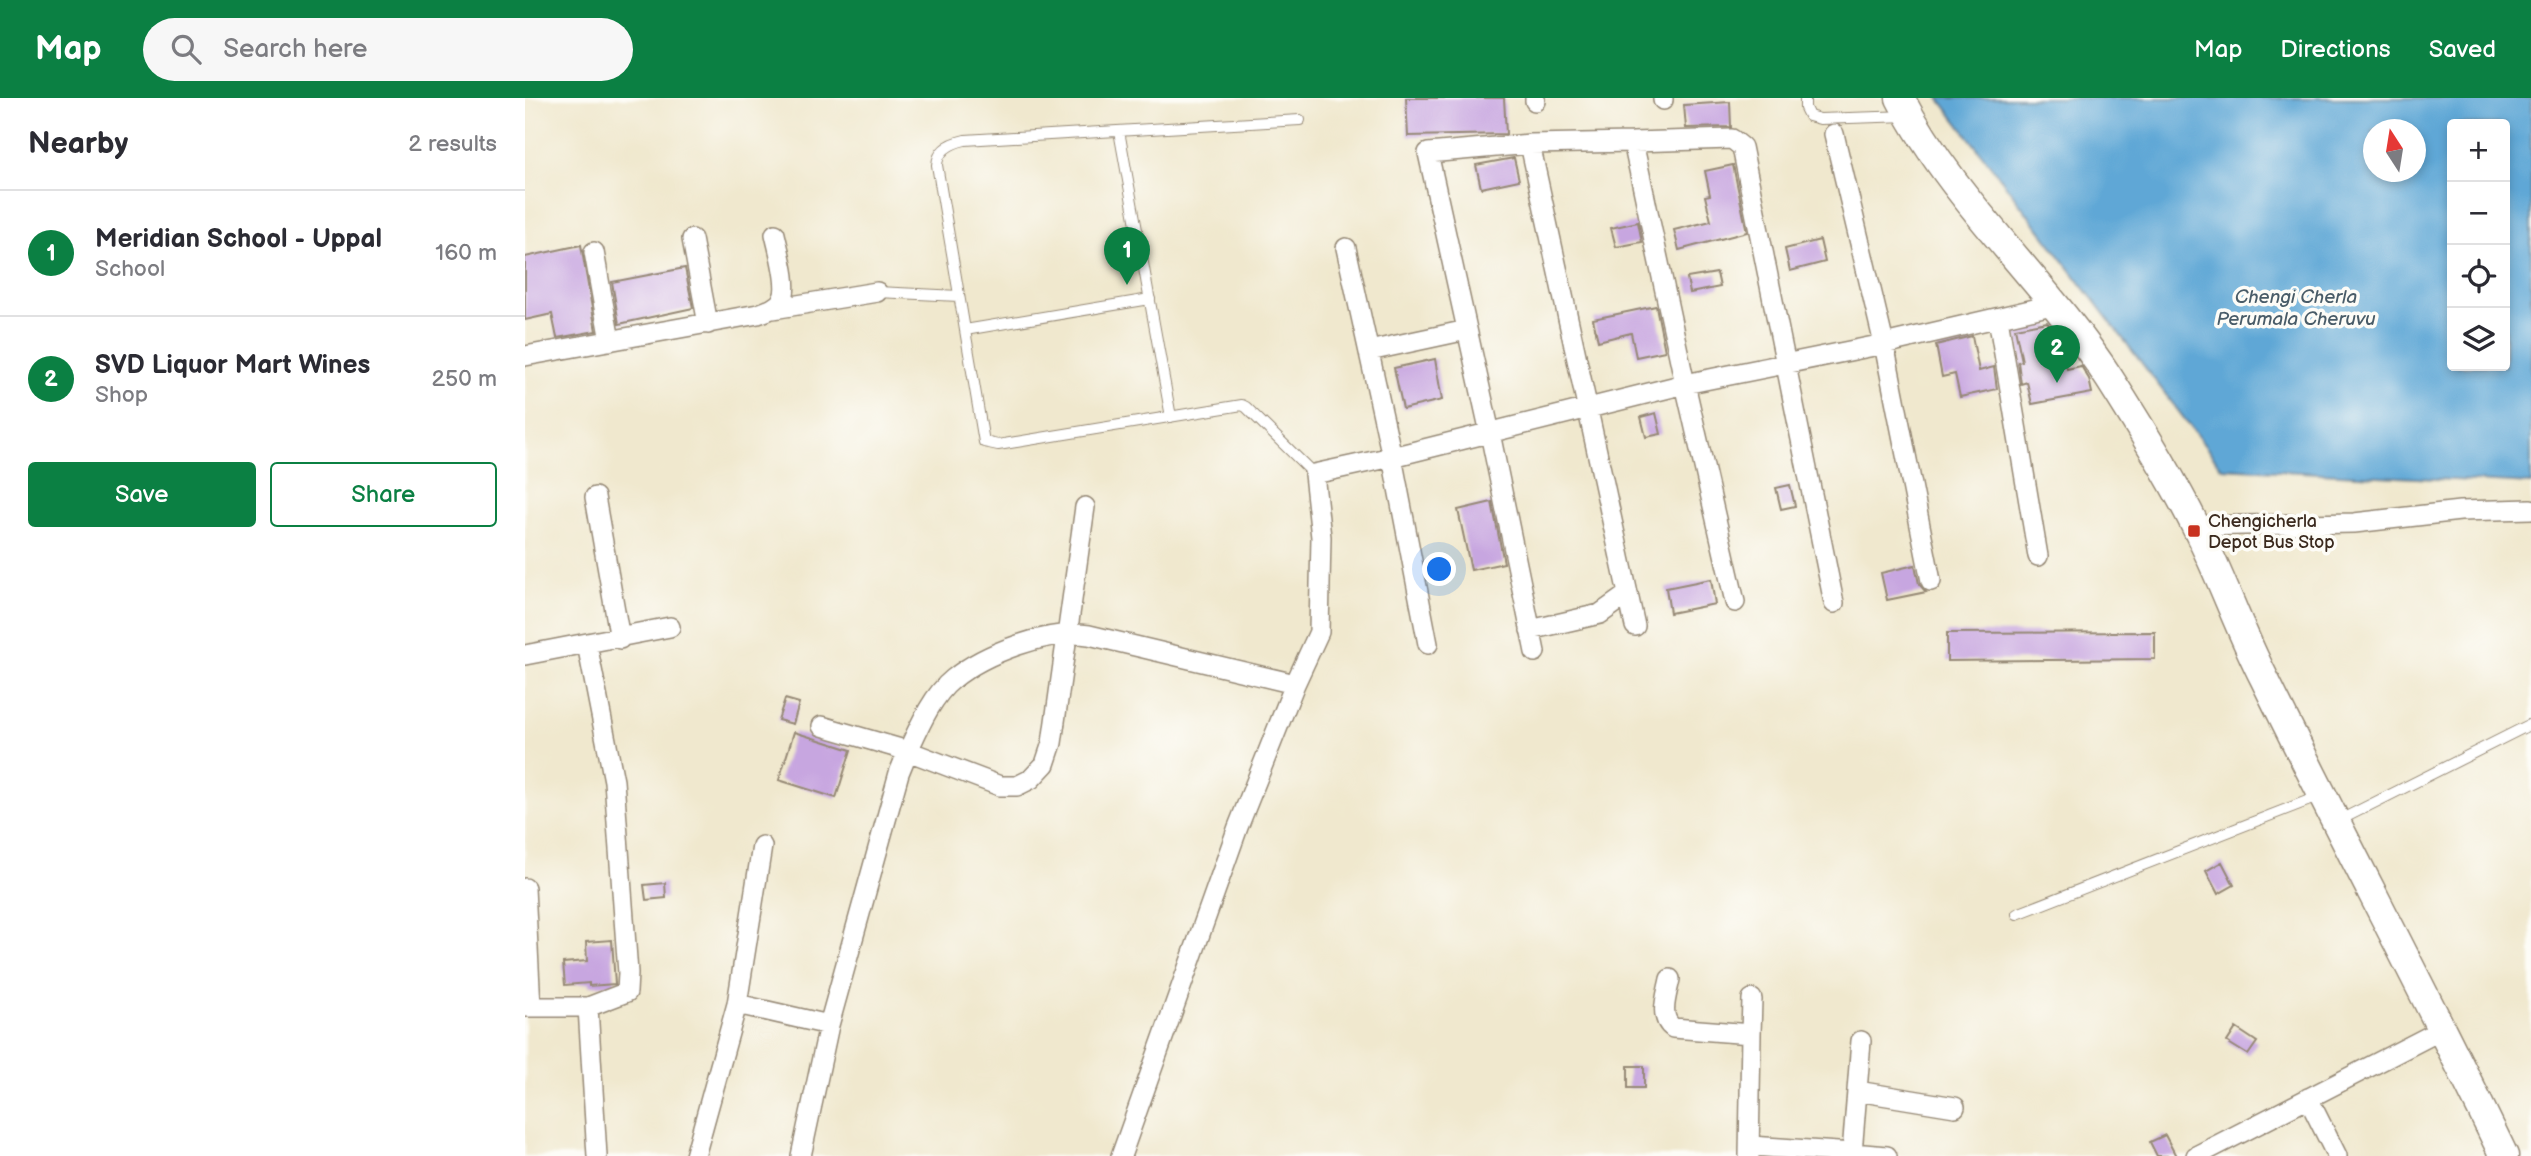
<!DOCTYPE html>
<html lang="en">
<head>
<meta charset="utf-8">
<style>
  body { margin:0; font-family:"Balsamiq Sans",sans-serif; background:#f7f7f7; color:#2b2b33 }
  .controls { position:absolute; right:21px; top:21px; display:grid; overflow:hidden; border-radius:7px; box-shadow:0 4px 10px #0003 }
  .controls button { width:63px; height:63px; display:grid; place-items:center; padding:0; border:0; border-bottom:2px solid #e1e1e2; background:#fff; color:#2b2b33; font:35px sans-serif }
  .compass { position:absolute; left:1838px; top:21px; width:63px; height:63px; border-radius:50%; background:#fff; box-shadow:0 4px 10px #0003; rotate:348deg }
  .you { position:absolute; left:915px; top:472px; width:24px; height:24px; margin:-18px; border:5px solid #fff; border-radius:50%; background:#1a73e8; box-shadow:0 0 0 10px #1a73e833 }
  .badge { display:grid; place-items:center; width:46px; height:46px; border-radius:50%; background:#0b8043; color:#fff; font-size:23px; font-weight:700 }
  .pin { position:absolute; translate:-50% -58px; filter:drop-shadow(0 2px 4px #0008) }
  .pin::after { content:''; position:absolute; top:37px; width:24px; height:21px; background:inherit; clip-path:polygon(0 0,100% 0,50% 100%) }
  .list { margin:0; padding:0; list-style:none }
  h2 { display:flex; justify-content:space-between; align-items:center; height:91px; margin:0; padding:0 28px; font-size:30px }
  h2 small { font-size:23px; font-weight:400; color:#7c7c81 }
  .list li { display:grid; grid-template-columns:46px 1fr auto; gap:21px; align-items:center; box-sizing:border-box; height:126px; padding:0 28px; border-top:2px solid #e1e1e2 }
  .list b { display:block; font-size:26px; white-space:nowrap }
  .list p { margin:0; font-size:23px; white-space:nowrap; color:#7c7c81 }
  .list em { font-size:23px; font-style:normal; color:#7c7c81 }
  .actions { display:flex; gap:14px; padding:21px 28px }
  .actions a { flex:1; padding:16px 0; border:2px solid #0b8043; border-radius:7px; text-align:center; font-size:24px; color:#0b8043 }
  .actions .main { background:#0b8043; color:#fff }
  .icon { flex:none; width:38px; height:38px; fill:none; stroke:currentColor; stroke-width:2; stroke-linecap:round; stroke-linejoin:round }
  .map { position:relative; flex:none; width:2006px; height:1058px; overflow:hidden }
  header { display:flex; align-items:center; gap:42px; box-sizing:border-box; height:98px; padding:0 35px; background:#0b8043; color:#fff }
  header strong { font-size:33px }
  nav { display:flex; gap:38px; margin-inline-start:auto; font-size:24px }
  .search { width:490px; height:63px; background:#f7f7f7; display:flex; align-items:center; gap:18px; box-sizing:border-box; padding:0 24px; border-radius:38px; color:#7c7c81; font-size:26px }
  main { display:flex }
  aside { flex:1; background:#fff }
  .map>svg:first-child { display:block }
</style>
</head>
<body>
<header>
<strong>Map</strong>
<div class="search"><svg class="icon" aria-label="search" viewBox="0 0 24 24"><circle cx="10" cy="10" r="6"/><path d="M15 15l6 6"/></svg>Search here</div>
<nav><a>Map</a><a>Directions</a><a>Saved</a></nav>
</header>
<main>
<aside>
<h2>Nearby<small>2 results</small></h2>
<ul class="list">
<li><span class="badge">1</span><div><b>Meridian School - Uppal</b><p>School</p></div><em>160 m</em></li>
<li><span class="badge">2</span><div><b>SVD Liquor Mart Wines</b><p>Shop</p></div><em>250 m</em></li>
</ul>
<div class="actions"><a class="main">Save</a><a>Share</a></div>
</aside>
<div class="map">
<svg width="2006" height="1058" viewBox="0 0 2006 1058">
  <rect width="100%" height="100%" fill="#fdfcf7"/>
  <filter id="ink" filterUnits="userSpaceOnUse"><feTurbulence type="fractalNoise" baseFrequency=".0143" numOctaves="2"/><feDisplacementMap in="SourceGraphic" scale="14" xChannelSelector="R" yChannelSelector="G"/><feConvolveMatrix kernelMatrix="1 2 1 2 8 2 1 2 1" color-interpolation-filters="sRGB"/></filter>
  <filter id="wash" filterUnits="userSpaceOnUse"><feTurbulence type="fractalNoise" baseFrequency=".00686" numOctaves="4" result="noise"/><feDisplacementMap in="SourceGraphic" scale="28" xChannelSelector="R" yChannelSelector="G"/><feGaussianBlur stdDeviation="1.57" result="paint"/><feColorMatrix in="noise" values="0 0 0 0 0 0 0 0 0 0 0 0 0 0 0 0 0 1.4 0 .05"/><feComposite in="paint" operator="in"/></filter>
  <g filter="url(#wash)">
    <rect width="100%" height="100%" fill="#f0e8ce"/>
    <!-- water -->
    <path fill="#5fa7d6" stroke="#4d687a" stroke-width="2" fill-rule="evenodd" d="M 1414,0 L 2006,0 L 2006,386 L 1697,370 ZM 1927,26 L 1980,26 L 1980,268 L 1927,268 ZM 1848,32 L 1890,32 L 1890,74 L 1848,74 Z"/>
    <g id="blocks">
      <!-- building -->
      <path fill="#c7a6e0" d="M 881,0 L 979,0 L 981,36 L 883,38 Z
        M 1205,4 L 1206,29 L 1161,30 L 1159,7 Z
        M 989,60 L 994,82 L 956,90 L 951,67 Z
        M 1208,67 L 1222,134 L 1154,152 L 1149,132 L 1186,123 L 1180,98 L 1185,97 L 1180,73 Z
        M 1113,124 L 1117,144 L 1091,149 L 1086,130 Z
        M 1295,142 L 1300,164 L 1265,173 L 1260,151 Z
        M 56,147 L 71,233 L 32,240 L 27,216 L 0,222 L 0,159 Z
        M 160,170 L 168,210 L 94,226 L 87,184 Z
        M 1192,175 L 1195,189 L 1165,195 L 1162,180 Z
        M 1131,208 L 1140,253 L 1111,259 L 1106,235 L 1073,243 L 1068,221 Z
        M 1522,224 L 1536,242 L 1542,271 L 1556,268 L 1564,281 L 1567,295 L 1507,306 L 1502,284 L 1496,286 L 1493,264 L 1497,263 L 1490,230 Z
        M 1447,238 L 1454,273 L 1469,269 L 1472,291 L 1435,299 L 1430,276 L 1417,279 L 1411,247 Z
        M 910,261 L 917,302 L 878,311 L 869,270 Z
        M 1131,315 L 1136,336 L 1121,339 L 1116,319 Z
        M 1265,387 L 1270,408 L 1256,411 L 1251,390 Z
        M 967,404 L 979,465 L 946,472 L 933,412 Z
        M 1390,467 L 1394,486 L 1401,494 L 1362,502 L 1356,475 Z
        M 1186,481 L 1190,506 L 1145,515 L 1141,490 Z
        M 1630,534 L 1630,561 L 1422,563 L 1422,535 Z
        M 260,601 L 274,605 L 268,626 L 253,622 Z
        M 269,634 L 326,652 L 311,700 L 254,682 Z
        M 1697,764 L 1709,787 L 1693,796 L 1681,773 Z
        M 140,785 L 141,800 L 121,802 L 119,787 Z
        M 87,842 L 90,886 L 64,888 L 64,885 L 40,887 L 38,865 L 62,863 L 61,844 Z
        M 1711,930 L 1732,944 L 1723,957 L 1702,944 Z
        M 1103,968 L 1119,968 L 1119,990 L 1103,990 Z
        M 1640,1037 L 1651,1058 L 1632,1058 L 1625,1044 Z"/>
    </g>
  </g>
  <g filter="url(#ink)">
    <use href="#blocks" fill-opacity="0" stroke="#968976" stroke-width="2"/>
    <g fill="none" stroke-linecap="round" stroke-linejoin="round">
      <defs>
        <path id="lane" d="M 1280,0 L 1280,10 L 1284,18 L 1295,21 L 1383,18
          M 775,22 L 440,42 C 426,45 413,52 412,67 L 459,344 L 473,347 L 717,307 L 721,309 L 789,376
          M 594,33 L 646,319
          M 352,194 L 434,198
          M 440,232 L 625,201
          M 1813,723 L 2006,626
          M 1492,816 L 1795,698"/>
        <path id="street" d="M 1010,0 L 1010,3
          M 1138,0 L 1138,2
          M 1309,36 L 1359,246 L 1406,483
          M 1108,44 L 1207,41 L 1217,49 L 1309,505
          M 1005,46 L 1110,528
          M 167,141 L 183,226
          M 821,150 L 867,359 L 903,546
          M 69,154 L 85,243
          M 248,211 L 352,194
          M 1473,220 L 1513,458
          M 844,253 L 942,232
          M 0,258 L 233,216 C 242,213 252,210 257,202 C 265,189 253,151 250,136
          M 70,399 L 95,541
          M 560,409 L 527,645 L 520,666 L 506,681 L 492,688 L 475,688 L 383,653 C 394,629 407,598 428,581 C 460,555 524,531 564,537 L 770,586
          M 1671,428 L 1829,425 L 1935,413 L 2006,411
          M 1005,532 L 1075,516 L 1103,496
          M 1010,554 L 965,335 L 903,55 L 1005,46 L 1108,44 L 1160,286 L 1210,504
          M 0,557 L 145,529
          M 0,790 L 6,909
          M 1145,881 C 1142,897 1133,919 1148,930 L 1226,936 L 1224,1058
          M 212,906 L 304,927
          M 0,909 L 63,909 L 102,894 L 103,875 L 89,683 L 62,546
          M 63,909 L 72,1058
          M 1226,936 L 1227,901
          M 1336,943 L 1327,1055 L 1362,1058
          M 1332,993 L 1430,1009
          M 1783,1000 L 1812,1058
          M 1226,1048 L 1327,1055 L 1327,1058
          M 170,1058 L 212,906 L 237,748
          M 276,1058 L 304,927 L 374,675 L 383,653 L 297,628
          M 596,1058 L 713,729 L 770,586 L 794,534 L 796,439 L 789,376 L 867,359 L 1160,286 L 1359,246 L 1531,206
          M 1671,1058 L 1918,931"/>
        <path id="secondary" d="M 1375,0 C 1428,103 1521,183 1584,280 C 1614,327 1647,380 1671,429 C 1696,478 1714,531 1739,580 C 1817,740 1902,897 1979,1058"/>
      </defs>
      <!-- lane casing -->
      <use href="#lane" stroke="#968976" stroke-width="12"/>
      <!-- street casing -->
      <use href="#street" stroke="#968976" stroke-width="22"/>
      <!-- secondary casing -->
      <use href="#secondary" stroke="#968976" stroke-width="31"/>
      <!-- lane -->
      <use href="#lane" stroke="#fff" stroke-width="10"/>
      <!-- street -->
      <use href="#street" stroke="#fff" stroke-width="19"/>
      <!-- secondary -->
      <use href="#secondary" stroke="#fff" stroke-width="28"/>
    </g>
  </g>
  <!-- markers -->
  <rect fill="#c8321e" stroke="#fdfcf7" stroke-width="2.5" x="1662" y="426" width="14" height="14" rx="3.5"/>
  <g text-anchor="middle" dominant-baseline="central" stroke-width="7" stroke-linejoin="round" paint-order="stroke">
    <!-- poi labels -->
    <g font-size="18" fill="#3b2a1e" stroke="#fdfcf7" text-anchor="start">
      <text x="1683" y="423">Chengicherla<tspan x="1683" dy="21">Depot Bus Stop</tspan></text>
    </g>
    <!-- water labels -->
    <g font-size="19" font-style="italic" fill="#495c68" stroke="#fdfcf7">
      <text x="1771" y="199">Chengi Cherla<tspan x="1771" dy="22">Perumala Cheruvu</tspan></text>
    </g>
  </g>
</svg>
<div class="controls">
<button>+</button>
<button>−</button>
<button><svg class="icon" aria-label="locate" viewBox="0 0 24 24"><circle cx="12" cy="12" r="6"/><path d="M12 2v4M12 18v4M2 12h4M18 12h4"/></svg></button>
<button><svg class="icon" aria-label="layers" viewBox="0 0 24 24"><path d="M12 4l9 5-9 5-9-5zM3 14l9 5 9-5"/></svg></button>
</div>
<svg class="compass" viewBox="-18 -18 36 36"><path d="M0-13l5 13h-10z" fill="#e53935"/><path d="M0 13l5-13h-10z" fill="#7c7c81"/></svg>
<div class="you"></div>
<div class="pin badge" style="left:602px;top:187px">1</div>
<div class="pin badge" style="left:1532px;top:285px">2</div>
</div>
</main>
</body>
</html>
